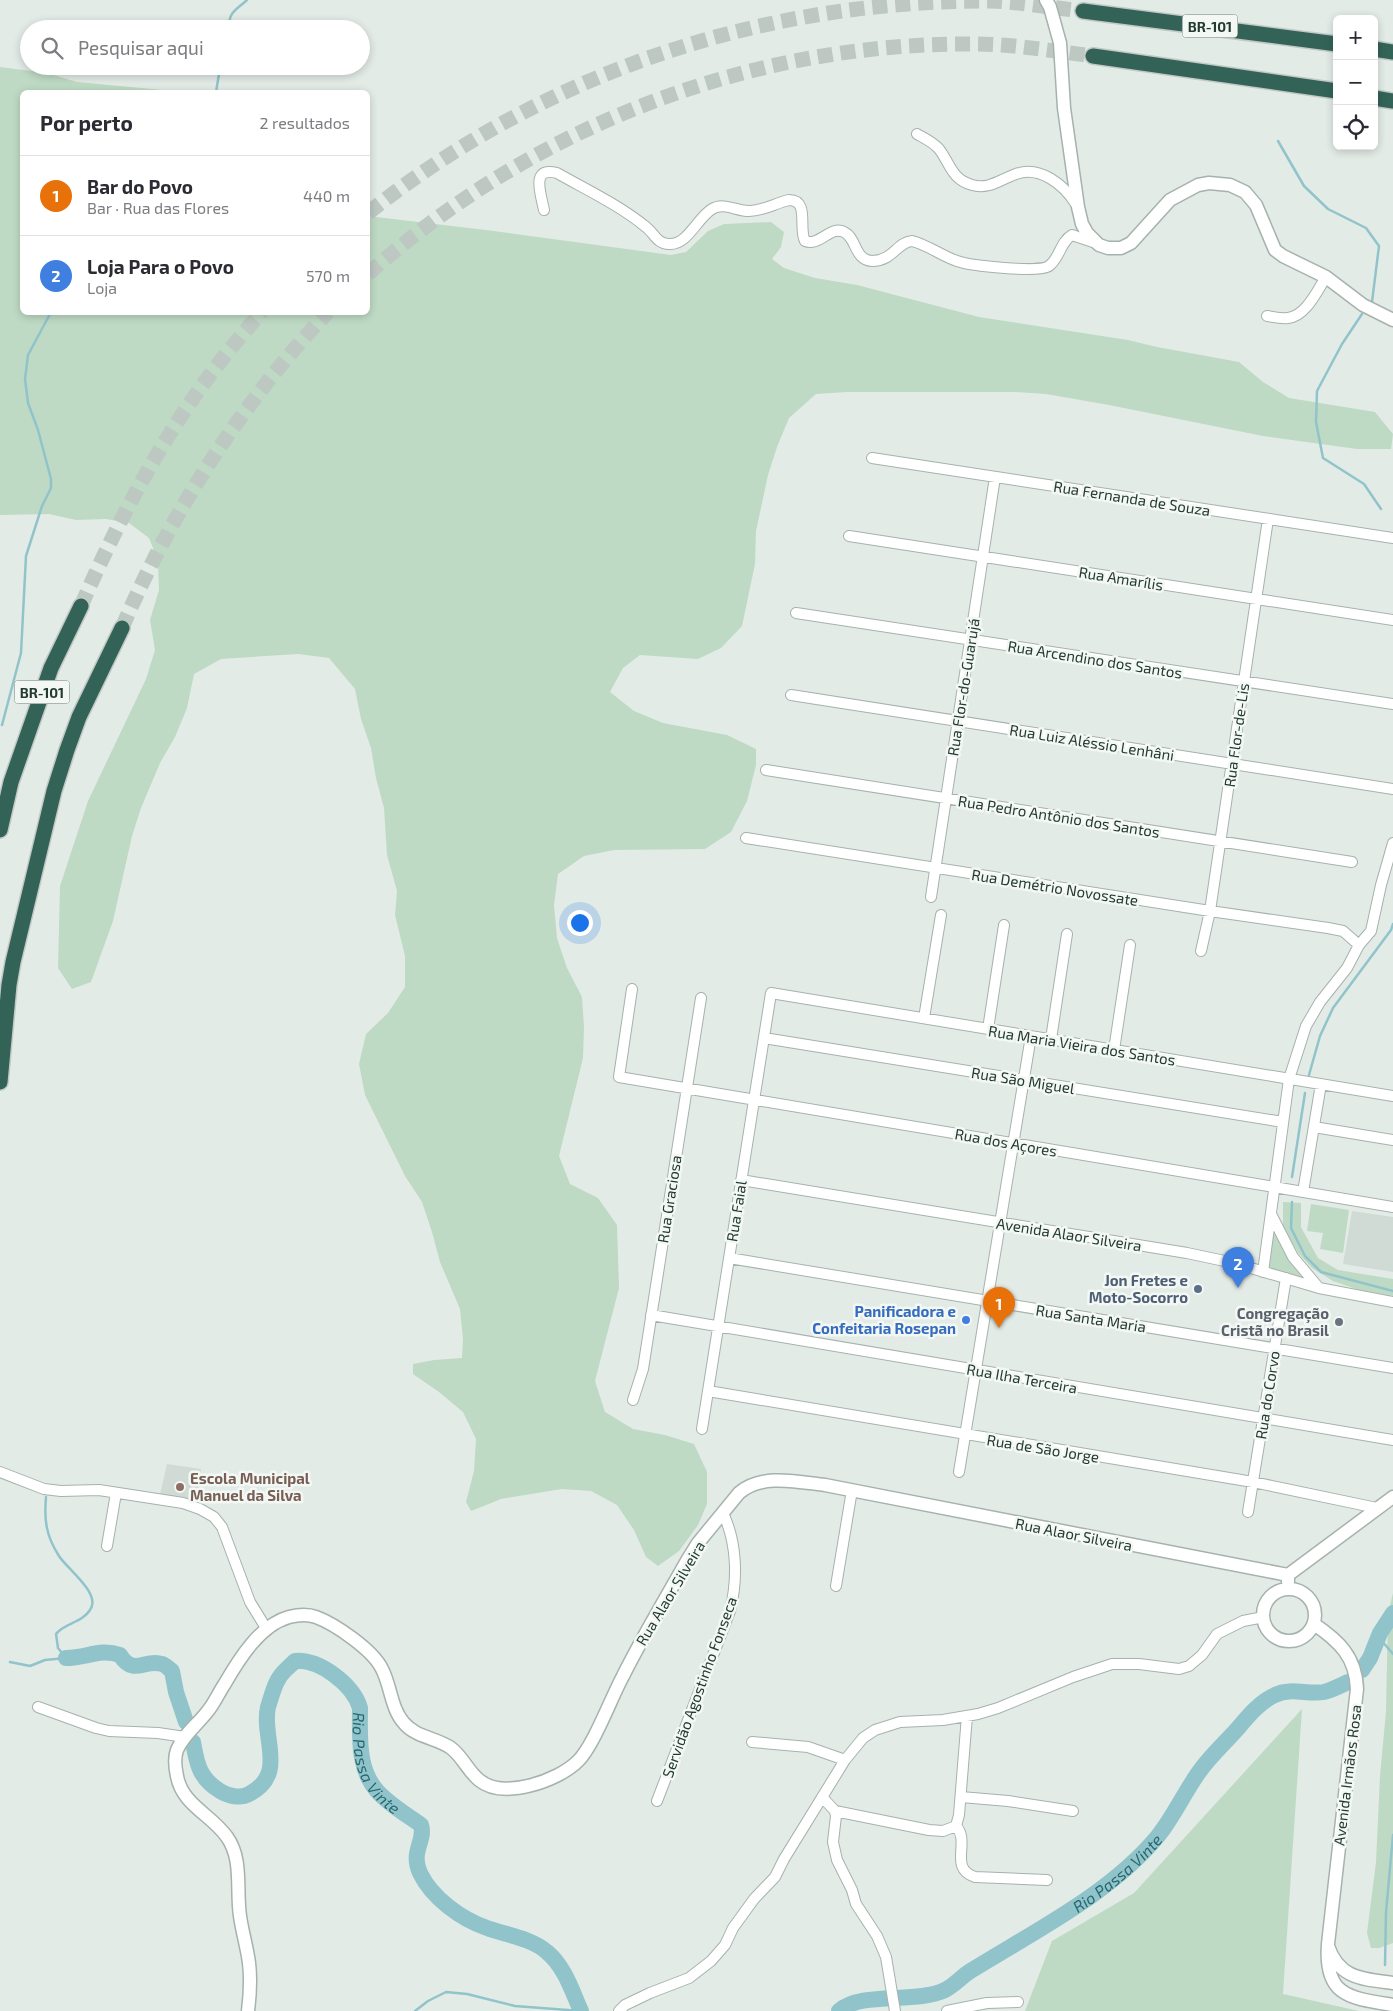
<!DOCTYPE html>
<html lang="pt">
<head>
<meta charset="utf-8">
<style>
  body { margin:0; font-family:"Exo 2",sans-serif; background:#f7f7f7; color:#2b2b33 }
  .controls { position:absolute; right:15px; top:15px; display:grid; overflow:hidden; border-radius:8px; box-shadow:0 2px 8px #0003 }
  .controls button { width:45px; height:45px; display:grid; place-items:center; padding:0; border:0; border-bottom:1px solid #e1e1e2; background:#fff; color:#2b2b33; font:25px sans-serif }
  .you { position:absolute; left:579px; top:922px; width:18px; height:18px; margin:-12px; border:4px solid #fff; border-radius:50%; background:#1a73e8; box-shadow:0 0 0 8px #1a73e833 }
  .badge { display:grid; place-items:center; width:32px; height:32px; border-radius:50%; background:#1a73e8; color:#fff; font-size:16px; font-weight:700 }
  .pin { position:absolute; translate:-50% -41px; filter:drop-shadow(0 1px 2px #0008) }
  .pin::after { content:''; position:absolute; top:26px; width:18px; height:15px; background:inherit; clip-path:polygon(0 0,100% 0,50% 100%) }
  .list { margin:0; padding:0; list-style:none }
  h2 { display:flex; justify-content:space-between; align-items:center; height:65px; margin:0; padding:0 20px; font-size:21px }
  h2 small { font-size:16px; font-weight:400; color:#7c7c81 }
  .list li { display:grid; grid-template-columns:32px 1fr auto; gap:15px; align-items:center; box-sizing:border-box; height:80px; padding:0 20px; border-top:1px solid #e1e1e2 }
  .list b { display:block; font-size:19px; white-space:nowrap }
  .list p { margin:0; font-size:16px; white-space:nowrap; color:#7c7c81 }
  .list em { font-size:16px; font-style:normal; color:#7c7c81 }
  .icon { flex:none; width:28px; height:28px; fill:none; stroke:currentColor; stroke-width:2; stroke-linecap:round; stroke-linejoin:round }
  .map { position:relative; flex:none; width:1393px; height:2011px; overflow:hidden }
  .search { position:absolute; background:#fff; box-shadow:0 2px 8px #0003; left:20px; top:20px; width:350px; height:55px; display:flex; align-items:center; gap:12px; box-sizing:border-box; padding:0 18px; border-radius:28px; color:#7c7c81; font-size:19px }
  .panel { position:absolute; background:#fff; box-shadow:0 2px 8px #0003; left:20px; top:90px; width:350px; height:225px; border-radius:8px }
  .map>svg:first-child { display:block }
</style>
</head>
<body>
<div class="map">
<svg width="1393" height="2011" viewBox="0 0 1393 2011">
  <rect width="100%" height="100%" fill="#e3ebe7"/>
  <!-- built -->
  <path fill="#d1dbd6" d="M 1352,1211 L 1393,1217 L 1393,1272 L 1343,1264 Z
    M 167,1464 L 201,1469 L 197,1504 L 176,1497 L 160,1494 Z"/>
  <!-- green -->
  <path fill="#bedac4" d="M 0,67 L 47,73 L 77,82 L 184,92 L 22,92 L 22,312 L 368,312 L 368,216 L 494,231 L 671,255 L 686,252 L 708,231 L 724,224 L 771,222 L 784,232 L 781,247 L 772,259 L 784,268 L 815,278 L 857,285 L 979,317 L 1128,340 L 1157,347 L 1239,362 L 1263,382 L 1289,398 L 1375,412 L 1393,434 L 1391,449 L 1357,449 L 1263,436 L 1109,405 L 1046,394 L 1015,392 L 847,392 L 816,394 L 789,418 L 777,447 L 768,475 L 756,531 L 755,564 L 742,626 L 721,648 L 698,659 L 640,655 L 623,668 L 610,692 L 634,711 L 663,723 L 727,735 L 756,749 L 756,765 L 747,801 L 731,832 L 705,849 L 614,850 L 584,856 L 558,874 L 554,905 L 557,938 L 567,968 L 582,997 L 584,1027 L 583,1058 L 559,1156 L 570,1184 L 598,1198 L 617,1225 L 619,1288 L 595,1381 L 605,1412 L 633,1429 L 665,1435 L 694,1444 L 707,1472 L 707,1504 L 698,1525 L 679,1551 L 658,1566 L 646,1557 L 634,1530 L 617,1505 L 591,1491 L 562,1489 L 501,1499 L 471,1511 L 466,1502 L 474,1471 L 476,1439 L 463,1412 L 439,1392 L 413,1374 L 413,1364 L 434,1360 L 462,1358 L 463,1339 L 460,1309 L 440,1262 L 432,1232 L 422,1202 L 405,1176 L 365,1095 L 359,1064 L 366,1034 L 388,1013 L 405,987 L 405,956 L 395,915 L 397,891 L 387,855 L 384,808 L 376,778 L 371,748 L 361,719 L 355,689 L 329,658 L 298,654 L 221,659 L 194,674 L 187,708 L 175,737 L 160,763 L 141,808 L 132,836 L 113,921 L 91,982 L 72,989 L 58,968 L 60,886 L 88,801 L 146,679 L 155,650 L 150,620 L 159,590 L 158,560 L 149,538 L 129,523 L 106,519 L 76,520 L 49,514 L 0,515 Z
    M 1283,1202 L 1301,1203 L 1301,1227 L 1318,1258 L 1338,1270 L 1393,1279 L 1393,1296 L 1359,1290 L 1333,1281 L 1312,1268 L 1299,1254 L 1283,1227 Z
    M 1311,1204 L 1349,1210 L 1343,1253 L 1320,1249 L 1323,1233 L 1307,1231 Z
    M 1273,1228 L 1304,1278 L 1304,1279 L 1266,1270 Z
    M 1393,1593 L 1393,1943 L 1379,1948 L 1371,1948 L 1367,1933 L 1376,1862 L 1380,1776 L 1386,1711 L 1388,1613 Z
    M 1302,1709 L 1283,1994 L 1359,2011 L 1025,2011 L 1052,1941 L 1134,1893 Z"/>
  <g fill="none" stroke-linecap="round" stroke-linejoin="round">
    <!-- stream -->
    <path stroke="#91c4ca" stroke-width="2.5" d="M 229,29 C 228,12 236,10 247,0
      M 216,92 L 219,74 L 222,66
      M 1278,141 L 1304,186 L 1328,209 L 1366,228 L 1379,246 L 1372,302
      M 1362,314 L 1342,344 L 1317,391 L 1316,422 L 1323,458 L 1364,484 L 1381,509
      M 2,725 L 21,653 L 26,556 L 42,506 L 51,488 L 51,479 L 38,430 L 28,403 L 25,379 L 28,355 L 51,312
      M 1309,1075 L 1320,1036 L 1333,1008 L 1391,930 L 1393,924
      M 1292,1177 L 1305,1093
      M 1292,1202 L 1291,1228 L 1305,1256 L 1321,1272 L 1393,1291
      M 46,1497 C 44,1520 46,1536 59,1556 C 67,1569 102,1594 90,1610 C 82,1623 64,1623 56,1634 L 58,1648 L 66,1658
      M 1380,1633 L 1381,1640 L 1393,1654
      M 10,1662 L 30,1666 L 45,1660 L 66,1658
      M 1385,1965 L 1386,1912 L 1393,1835
      M 415,2011 L 428,2001 L 446,1992 L 467,1994 L 515,2006 L 581,2011"/>
    <!-- river -->
    <g stroke="#91c4ca" stroke-width="16">
      <path d="M 66,1658 C 87,1658 100,1648 120,1655 C 134,1677 145,1658 162,1664 C 166,1665 169,1669 172,1671 L 176,1692 L 186,1722"/>
      <path d="M 1362,1670 L 1370,1658 L 1380,1633 L 1393,1613"/>
      <path id="s1" d="M 193,1742 C 197,1764 199,1778 220,1791 C 228,1796 240,1799 249,1794 C 288,1774 261,1738 268,1707 C 271,1698 274,1685 279,1678 C 282,1672 290,1666 295,1661 C 319,1659 353,1684 360,1708 C 360,1737 357,1769 378,1792 C 390,1805 407,1815 421,1825 C 426,1841 410,1851 420,1873 C 432,1898 461,1919 487,1928 C 506,1935 531,1938 547,1952 C 565,1967 572,1991 581,2011"/>
      <path id="s2" d="M 839,2011 C 861,1991 916,2004 945,1990 C 955,1985 963,1975 972,1970 C 1035,1931 1111,1893 1158,1836 C 1174,1816 1184,1793 1199,1772 C 1210,1756 1226,1742 1239,1727 C 1249,1715 1261,1701 1275,1695 C 1291,1687 1308,1695 1324,1692 C 1332,1690 1340,1686 1348,1682"/>
    </g>
    <!-- motorway-tunnel -->
    <path stroke="#bdc8c3" stroke-width="15" stroke-dasharray="15 8" stroke-linecap="butt" d="M 368,213 C 545,72 764,0 991,1 C 1021,2 1052,8 1083,11
      M 368,274 C 534,126 749,43 972,44 C 1013,44 1053,51 1093,56
      M 81,606 C 128,498 182,399 262,312
      M 122,628 C 170,514 242,402 328,312"/>
    <defs>
      <path id="minor" d="M 917,134 C 924,138 933,142 939,149 C 950,163 951,179 972,185 C 989,190 1001,179 1016,174 C 1040,165 1064,185 1076,204
        M 544,210 C 541,194 530,166 557,173 C 587,190 619,205 646,227 C 654,233 657,244 669,244 C 688,245 697,218 712,209 C 724,202 736,211 749,211 C 764,211 775,203 789,200 C 810,200 798,229 805,241 C 819,247 831,225 844,232 C 857,238 854,260 872,261 C 893,261 897,242 912,241 C 928,245 942,256 957,261 C 971,266 1039,273 1049,266 C 1060,258 1060,242 1072,235 L 1096,243
        M 1267,316 C 1274,317 1281,319 1288,318 C 1306,316 1317,291 1326,277
        M 872,458 L 1393,538
        M 849,536 L 1393,620
        M 796,613 L 1393,704
        M 791,695 L 1393,789
        M 766,770 L 1352,862
        M 746,838 L 1210,911 L 1328,928 L 1343,931 L 1359,945
        M 931,897 L 995,477
        M 1201,951 L 1210,911 L 1268,519
        M 632,989 L 619,1077 L 1393,1207
        M 924,1018 L 941,915
        M 988,1029 L 1004,925
        M 764,1038 L 1283,1122
        M 1051,1039 L 1067,934
        M 1114,1050 L 1130,945
        M 1314,1127 L 1393,1140
        M 741,1180 L 1187,1253 L 1234,1263 L 1319,1288 L 1393,1302
        M 1303,1192 L 1321,1084
        M 1271,1214 L 1293,1257 L 1319,1288
        M 729,1258 L 1393,1368
        M 1263,1272 L 1289,1079 L 1306,1026 L 1320,1002 L 1347,968 L 1359,945 L 1371,931 L 1381,885 L 1393,843
        M 651,1315 L 1393,1440
        M 708,1391 L 1253,1482 L 1377,1508
        M 633,1400 L 643,1369 L 701,998
        M 702,1429 L 771,993 L 1393,1096
        M 0,1472 L 44,1489 L 61,1491 L 99,1490 L 183,1503 L 200,1509 L 214,1517 L 222,1527 L 250,1602 L 266,1628
        M 959,1472 L 1031,1036
        M 1248,1512 L 1286,1278
        M 107,1546 L 116,1493
        M 836,1586 L 852,1490
        M 38,1707 L 96,1728 L 109,1731 L 158,1733 L 185,1737
        M 752,1742 L 808,1747 L 845,1760
        M 822,1797 L 835,1811 L 836,1816 L 833,1842 L 837,1860 L 852,1890 L 856,1904 L 877,1936 L 886,1957 L 895,2011
        M 961,1797 L 1008,1801 L 1073,1811
        M 657,1801 L 730,1611 C 738,1579 737,1543 723,1513
        M 835,1811 L 929,1830 L 943,1831 L 956,1826 L 959,1815 L 967,1716
        M 956,1826 C 971,1842 948,1868 975,1877 L 1047,1880
        M 619,2011 L 625,2005 L 650,1993 L 689,1978 L 711,1961 L 725,1945 L 733,1928 L 754,1899 L 775,1877 L 784,1859 L 845,1760 L 863,1738 L 875,1730 L 900,1722 L 943,1720 L 978,1714 L 998,1708 L 1073,1677 L 1112,1664 L 1139,1664 L 1179,1669 L 1189,1666 L 1202,1655 L 1217,1634 L 1243,1621 L 1264,1617
        M 947,2011 L 987,2003 L 1018,2002"/>
      <path id="tertiary" d="M 1046,0 L 1050,7 L 1060,43 L 1064,108 L 1078,207 L 1082,224 L 1087,233 L 1099,245 L 1108,248 L 1121,248 L 1131,243 L 1170,200 L 1198,185 L 1209,183 L 1230,185 L 1245,192 L 1256,205 L 1275,250 L 1283,256 L 1326,277 L 1363,305 L 1393,320
        M 1288,1582 L 1288,1575 L 1393,1497
        M1263 1615a26 26 0 1 1 52 0a26 26 0 1 1-52 0Z
        M 1314,1624 C 1339,1641 1356,1657 1357,1689 L 1328,1944 C 1324,1996 1349,1998 1393,2005
        M 1328,1946 C 1339,1979 1363,1979 1393,1983
        M 248,2011 C 250,1995 251,1979 249,1963 C 247,1947 242,1931 240,1916 C 236,1890 243,1859 227,1837 C 212,1815 182,1805 177,1776 C 175,1767 174,1758 177,1750 C 183,1735 198,1724 207,1712 C 214,1704 218,1694 224,1685 C 239,1659 260,1625 289,1617 C 297,1615 308,1614 316,1617 C 335,1624 373,1650 382,1669 C 391,1686 391,1709 404,1723 C 415,1737 437,1738 451,1748 C 462,1756 468,1771 479,1780 C 503,1800 558,1781 578,1761 C 594,1745 611,1698 623,1676 C 643,1636 666,1598 688,1559 L 698,1543 L 739,1493 C 762,1473 798,1482 825,1485 L 1288,1575"/>
      <path id="motorway" d="M 1083,11 L 1337,44
        M 1374,49 L 1393,52
        M 1093,56 L 1337,91
        M 1374,98 L 1393,101
        M 0,830 L 11,782 L 51,668 L 81,606
        M 0,1082 L 9,985 L 13,962 L 54,791 L 67,750 L 79,717 L 122,628"/>
    </defs>
    <!-- minor casing -->
    <use href="#minor" stroke="#a6b2ad" stroke-width="12"/>
    <!-- tertiary casing -->
    <use href="#tertiary" stroke="#a6b2ad" stroke-width="15"/>
    <!-- motorway casing -->
    <use href="#motorway" stroke="#c2c8c6" stroke-width="18"/>
    <!-- minor -->
    <use href="#minor" stroke="#fff" stroke-width="10"/>
    <!-- tertiary -->
    <use href="#tertiary" stroke="#fff" stroke-width="12"/>
    <!-- motorway -->
    <use href="#motorway" stroke="#336357" stroke-width="15"/>
  </g>
  <!-- markers -->
  <circle fill="#5c6f8a" stroke="#f3f8f5" stroke-width="2" cx="1198" cy="1289" r="5"/>
  <circle fill="#3f7fe0" stroke="#f3f8f5" stroke-width="2" cx="966" cy="1320" r="5"/>
  <circle fill="#6b7280" stroke="#f3f8f5" stroke-width="2" cx="1339" cy="1322" r="5"/>
  <circle fill="#8d6e63" stroke="#f3f8f5" stroke-width="2" cx="180" cy="1487" r="5"/>
  <g text-anchor="middle" dominant-baseline="central" stroke-width="5" stroke-linejoin="round" paint-order="stroke">
    <!-- shield labels -->
    <g fill="#f3f8f5" stroke="#62736d" stroke-width="1">
      <rect x="1182.5" y="14.5" width="55" height="23" rx="4"/>
      <rect x="14.5" y="680.5" width="55" height="23" rx="4"/>
    </g>
    <g font-size="14" font-weight="bold" fill="#243a33">
      <text x="1210" y="26">BR-101</text>
      <text x="42" y="692">BR-101</text>
    </g>
    <!-- street labels -->
    <g font-size="15" fill="#243a33" stroke="#f3f8f5">
      <text transform="translate(1132 498) rotate(9)">Rua Fernanda de Souza</text>
      <text transform="translate(1121 578) rotate(9)">Rua Amarílis</text>
      <text transform="translate(1095 659) rotate(9)">Rua Arcendino dos Santos</text>
      <text transform="translate(963 687) rotate(-81)">Rua Flor-do-Guarujá</text>
      <text transform="translate(1236 735) rotate(-82)">Rua Flor-de-Lis</text>
      <text transform="translate(1092 742) rotate(9)">Rua Luiz Aléssio Lenhâni</text>
      <text transform="translate(1059 816) rotate(9)">Rua Pedro Antônio dos Santos</text>
      <text transform="translate(1055 887) rotate(9)">Rua Demétrio Novossate</text>
      <text transform="translate(1082 1045) rotate(9)">Rua Maria Vieira dos Santos</text>
      <text transform="translate(1023 1080) rotate(9)">Rua São Miguel</text>
      <text transform="translate(1006 1142) rotate(10)">Rua dos Açores</text>
      <text transform="translate(669 1199) rotate(-81)">Rua Graciosa</text>
      <text transform="translate(736 1211) rotate(-81)">Rua Faial</text>
      <text transform="translate(1069 1234) rotate(9)">Avenida Alaor Silveira</text>
      <text transform="translate(1091 1318) rotate(9)">Rua Santa Maria</text>
      <text transform="translate(1022 1378) rotate(10)">Rua Ilha Terceira</text>
      <text transform="translate(1267 1395) rotate(-81)">Rua do Corvo</text>
      <text transform="translate(1043 1448) rotate(9)">Rua de São Jorge</text>
      <text transform="translate(1074 1534) rotate(11)">Rua Alaor Silveira</text>
      <text transform="translate(670 1593) rotate(-59)">Rua Alaor Silveira</text>
      <text transform="translate(699 1687) rotate(-70)">Servidão Agostinho Fonseca</text>
      <text transform="translate(1347 1775) rotate(-83)">Avenida Irmãos Rosa</text>
    </g>
    <!-- service labels -->
    <g font-size="15" font-weight="bold" fill="#4e5e75" stroke="#f3f8f5" text-anchor="end">
      <text x="1188" y="1280">Jon Fretes e<tspan x="1188" dy="17">Moto-Socorro</tspan></text>
    </g>
    <!-- shop labels -->
    <g font-size="15" font-weight="bold" fill="#366cbe" stroke="#f3f8f5" text-anchor="end">
      <text x="956" y="1311">Panificadora e<tspan x="956" dy="17">Confeitaria Rosepan</tspan></text>
    </g>
    <!-- worship labels -->
    <g font-size="15" font-weight="bold" fill="#5b616d" stroke="#f3f8f5" text-anchor="end">
      <text x="1329" y="1313">Congregação<tspan x="1329" dy="17">Cristã no Brasil</tspan></text>
    </g>
    <!-- education labels -->
    <g font-size="15" font-weight="bold" fill="#785e54" stroke="#f3f8f5" text-anchor="start">
      <text x="190" y="1478">Escola Municipal<tspan x="190" dy="17">Manuel da Silva</tspan></text>
    </g>
    <!-- water labels -->
    <g font-size="16" font-style="italic" fill="#256770" stroke="#f3f8f5">
      <text stroke="none"><textPath href="#s1" startOffset="384">Rio Passa Vinte</textPath></text>
      <text stroke="none"><textPath href="#s2" startOffset="318">Rio Passa Vinte</textPath></text>
    </g>
  </g>
</svg>
<div class="controls">
<button>+</button>
<button>−</button>
<button><svg class="icon" aria-label="locate" viewBox="0 0 24 24"><circle cx="12" cy="12" r="6"/><path d="M12 2v4M12 18v4M2 12h4M18 12h4"/></svg></button>
</div>
<div class="you"></div>
<div class="pin badge" style="left:999px;top:1328px;background:#e8710a">1</div>
<div class="pin badge" style="left:1238px;top:1288px;background:#3f7fe0">2</div>
<div class="search"><svg class="icon" aria-label="search" viewBox="0 0 24 24"><circle cx="10" cy="10" r="6"/><path d="M15 15l6 6"/></svg>Pesquisar aqui</div>
<section class="panel">
<h2>Por perto<small>2 resultados</small></h2>
<ul class="list">
<li><span class="badge" style="background:#e8710a">1</span><div><b>Bar do Povo</b><p>Bar · Rua das Flores</p></div><em>440 m</em></li>
<li><span class="badge" style="background:#3f7fe0">2</span><div><b>Loja Para o Povo</b><p>Loja</p></div><em>570 m</em></li>
</ul>
</section>
</div>
</body>
</html>
